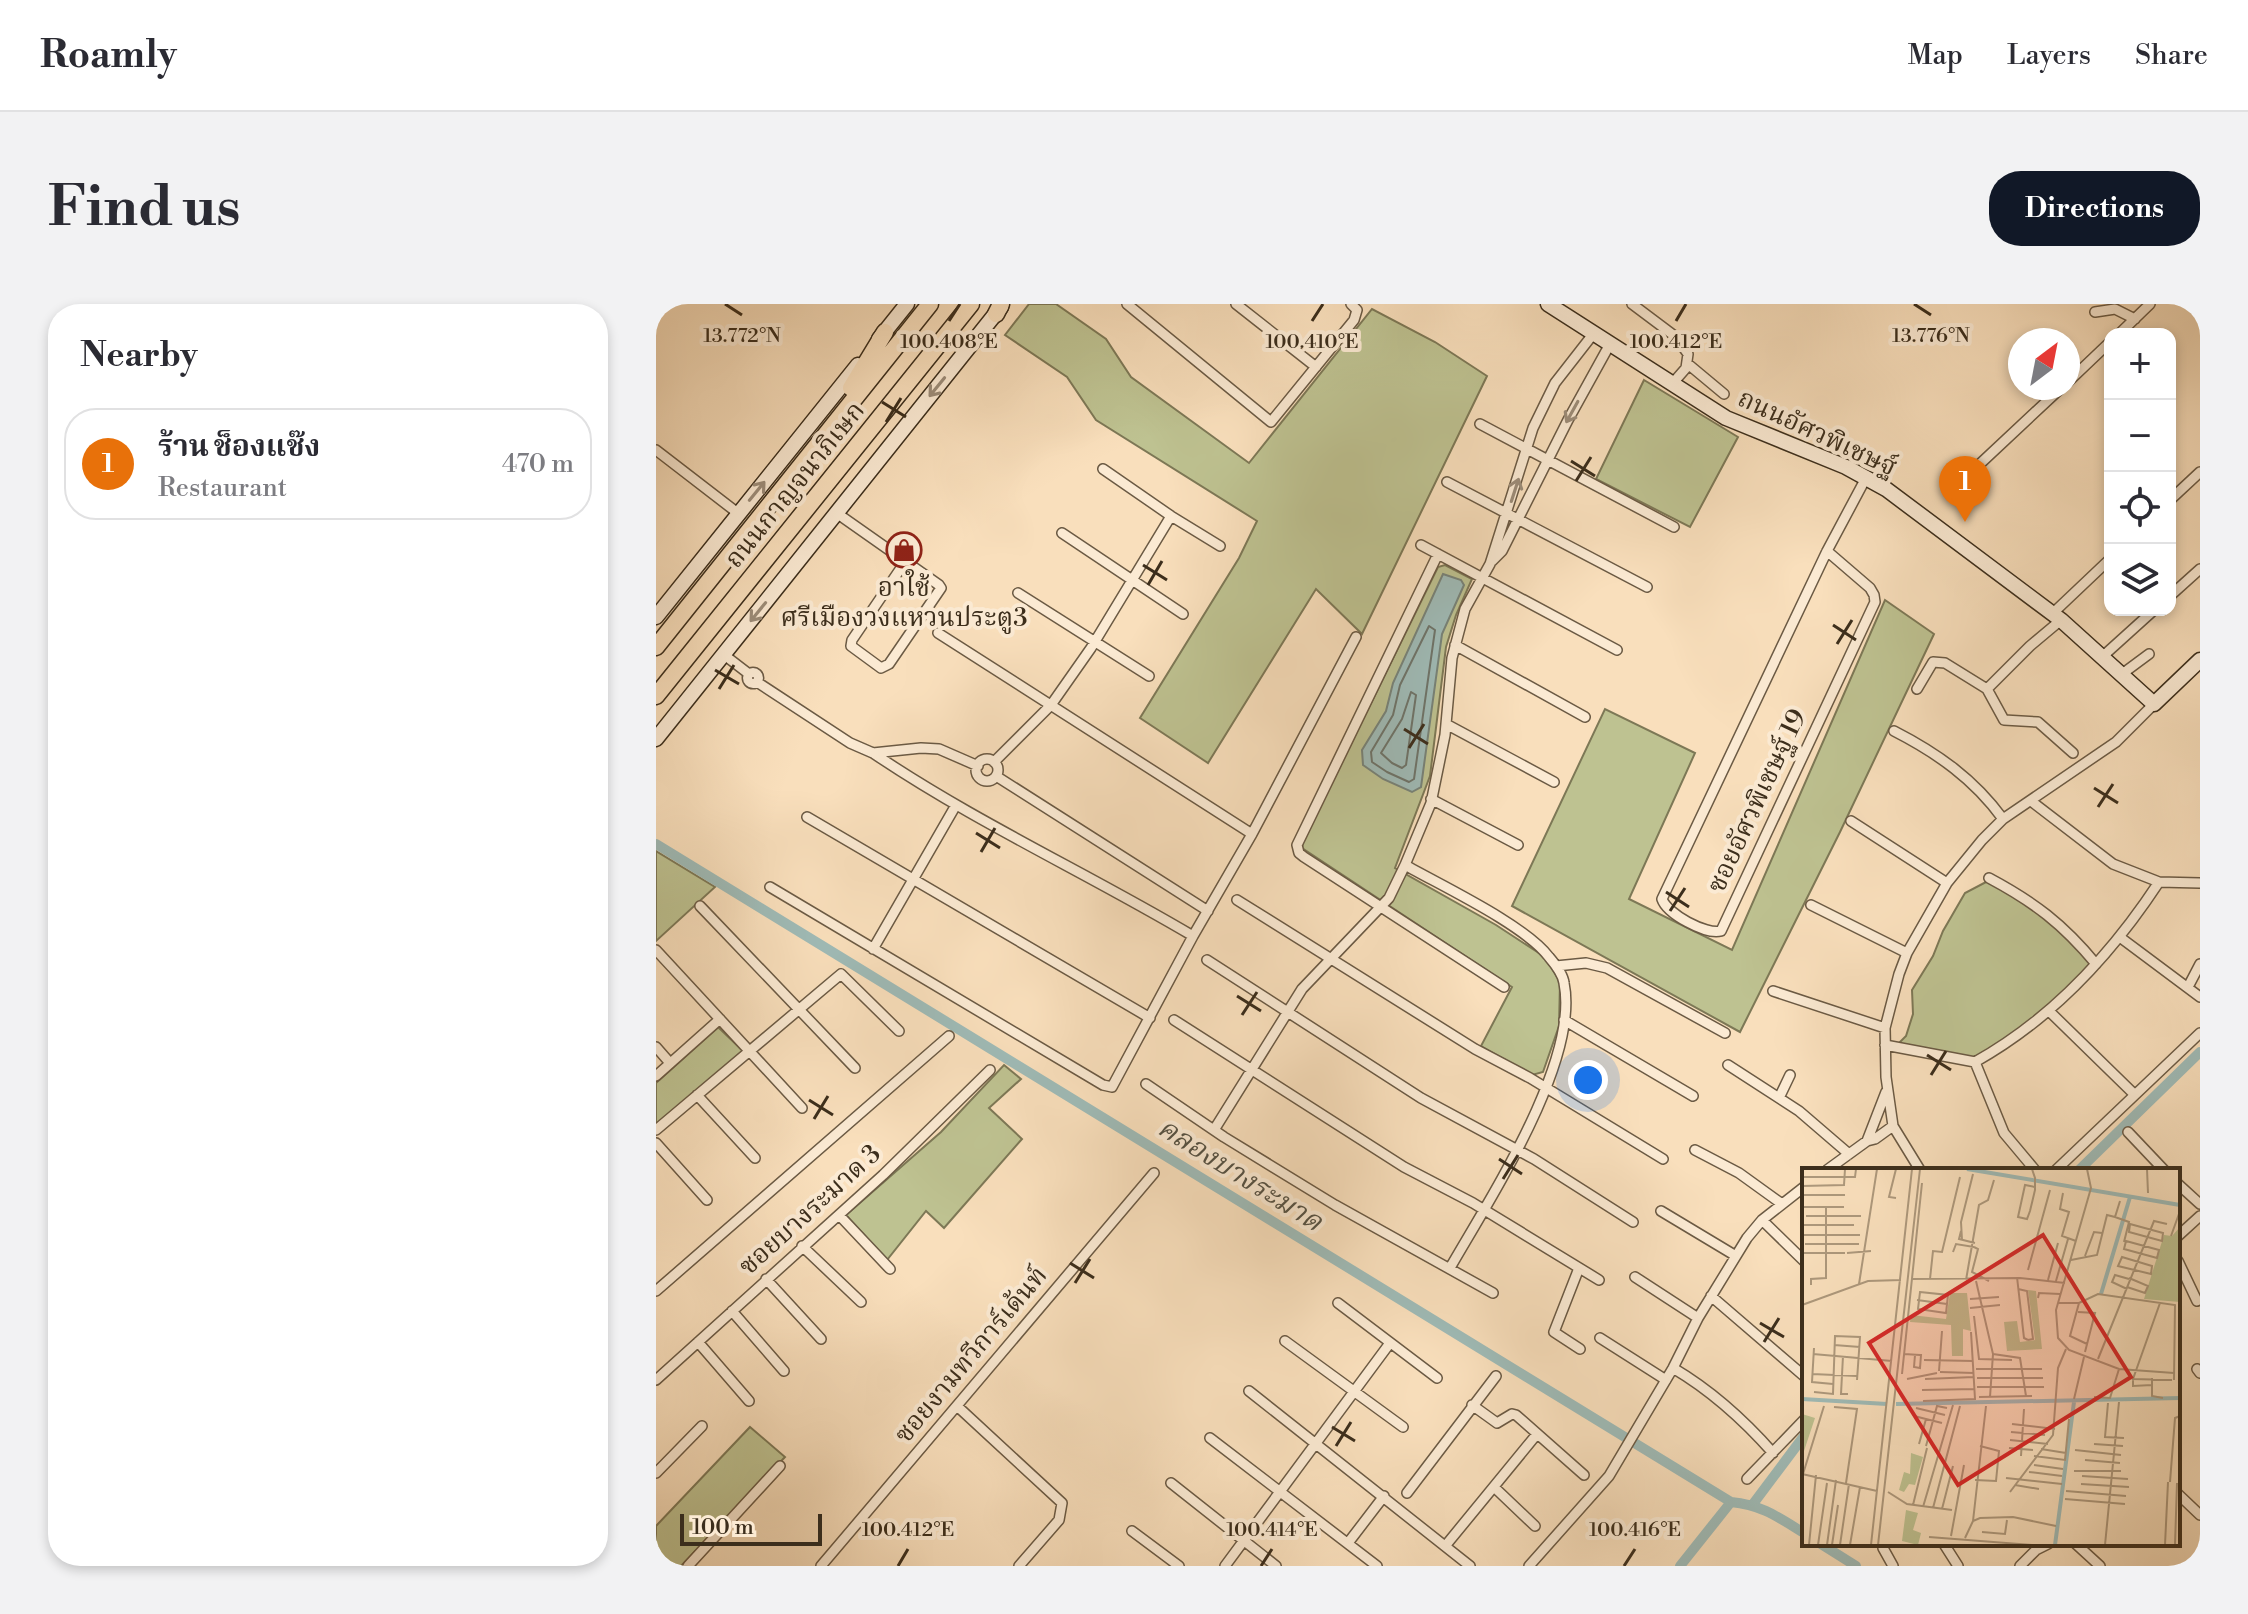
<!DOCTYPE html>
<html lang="en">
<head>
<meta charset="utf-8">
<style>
  body { margin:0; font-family:"Libre Bodoni","Noto Serif Thai",serif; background:#f2f2f3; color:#2b2b33 }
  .controls { position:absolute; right:24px; top:24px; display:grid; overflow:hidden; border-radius:16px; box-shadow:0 4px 12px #0003 }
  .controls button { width:72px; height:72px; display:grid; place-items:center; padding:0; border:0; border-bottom:2px solid #e1e1e2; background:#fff; color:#2b2b33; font:40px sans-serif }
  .compass { position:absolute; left:1352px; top:24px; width:72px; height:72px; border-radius:50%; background:#fff; box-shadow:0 4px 12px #0003; rotate:32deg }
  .scale { position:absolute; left:24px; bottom:20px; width:142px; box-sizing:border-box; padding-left:8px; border:4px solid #3c2e1c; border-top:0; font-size:22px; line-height:28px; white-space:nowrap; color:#3c2e1c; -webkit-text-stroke:6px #fbead3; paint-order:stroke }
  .you { position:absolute; left:932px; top:776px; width:28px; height:28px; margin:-20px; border:6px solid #fff; border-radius:50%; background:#1a73e8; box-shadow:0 0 0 12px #1a73e833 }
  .badge { display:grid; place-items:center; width:52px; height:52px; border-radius:50%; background:#111827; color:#fff; font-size:26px; font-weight:700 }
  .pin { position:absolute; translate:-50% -66px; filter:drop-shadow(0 2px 4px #0008) }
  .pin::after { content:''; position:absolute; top:42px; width:28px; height:24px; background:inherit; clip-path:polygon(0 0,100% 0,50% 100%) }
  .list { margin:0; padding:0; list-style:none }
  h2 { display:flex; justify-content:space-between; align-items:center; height:104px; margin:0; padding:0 32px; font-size:34px }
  h2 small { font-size:26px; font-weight:400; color:#7c7c81 }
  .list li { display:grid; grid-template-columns:52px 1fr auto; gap:24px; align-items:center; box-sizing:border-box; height:112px; margin:0 16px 16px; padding:0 16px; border:2px solid #e1e1e2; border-radius:32px }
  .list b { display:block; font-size:30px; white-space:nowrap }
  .list p { margin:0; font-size:26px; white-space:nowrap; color:#7c7c81 }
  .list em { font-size:26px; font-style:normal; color:#7c7c81 }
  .icon { flex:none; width:44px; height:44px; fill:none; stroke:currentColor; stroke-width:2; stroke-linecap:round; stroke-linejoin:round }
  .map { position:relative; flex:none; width:1544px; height:1262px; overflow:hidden; border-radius:32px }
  header { display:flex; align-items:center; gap:48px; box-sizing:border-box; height:112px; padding:0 40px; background:#fff; border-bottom:2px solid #e1e1e2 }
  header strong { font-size:38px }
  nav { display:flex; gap:44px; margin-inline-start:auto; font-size:28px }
  .intro { display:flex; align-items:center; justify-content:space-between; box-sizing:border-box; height:192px; padding:0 48px }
  h1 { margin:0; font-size:56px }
  .button { padding:20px 36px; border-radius:32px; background:#111827; color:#fff; font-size:28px; font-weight:700 }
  main { display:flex; gap:48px; padding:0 48px }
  aside { flex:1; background:#fff; border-radius:32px; box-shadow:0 4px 12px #0003 }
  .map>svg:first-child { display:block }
</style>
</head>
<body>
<header>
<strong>Roamly</strong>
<nav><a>Map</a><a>Layers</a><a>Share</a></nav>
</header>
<div class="intro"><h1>Find us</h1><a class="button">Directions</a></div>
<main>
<aside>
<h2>Nearby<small></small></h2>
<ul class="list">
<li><span class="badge" style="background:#e8710a">1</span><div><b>ร้าน ช็องแช๊ง</b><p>Restaurant</p></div><em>470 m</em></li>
</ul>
</aside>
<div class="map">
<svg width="1544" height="1262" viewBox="0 0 1544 1262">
  <rect width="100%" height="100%" fill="#f9dfbc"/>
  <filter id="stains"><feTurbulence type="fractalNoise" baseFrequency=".0025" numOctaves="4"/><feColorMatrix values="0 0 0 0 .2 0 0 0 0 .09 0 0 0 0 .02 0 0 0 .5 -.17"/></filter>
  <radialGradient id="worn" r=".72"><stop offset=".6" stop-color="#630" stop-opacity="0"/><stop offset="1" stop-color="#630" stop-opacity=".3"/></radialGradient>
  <!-- green -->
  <path fill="#bec291" stroke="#7d7856" stroke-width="2" d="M 373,0 L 400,0 L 450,35 L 475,73 L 593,159 L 716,5 L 779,38 L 831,72 L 706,330 L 660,285 L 552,459 L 484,414 L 583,254 L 601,217 L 440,116 L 411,73 L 349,31 Z
    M 988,76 L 1082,133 L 1034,223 L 940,175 Z
    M 789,261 L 816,275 L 800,311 L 790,343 L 774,472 L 739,564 L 840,621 L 889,653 L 904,678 L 903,722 L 887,768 L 876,771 L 825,742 L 856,683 L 646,544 L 647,537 L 782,263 Z
    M 1229,296 L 1278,330 L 1184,528 L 1084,728 L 856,602 L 949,405 L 1039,449 L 973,595 L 1076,646 Z
    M 0,547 L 59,583 L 0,637 Z
    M 1332,577 L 1370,598 L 1393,617 L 1436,659 L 1387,707 L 1324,760 L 1243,739 L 1250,732 L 1257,710 L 1256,686 L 1277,652 L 1287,627 L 1309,589 Z
    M 62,723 L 87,747 L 0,829 L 0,779 Z
    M 348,761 L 365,775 L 333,804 L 366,835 L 288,924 L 270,907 L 231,956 L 190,911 L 285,828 Z
    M 94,1123 L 129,1153 L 25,1262 L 0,1262 L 0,1222 Z"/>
  <!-- water -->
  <path fill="#9fbbb7" stroke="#778379" stroke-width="2" d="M 787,270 L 805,276 L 808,281 L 786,330 L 765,483 L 756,488 L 727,475 L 707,461 L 706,446 L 730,407 L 737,379 Z"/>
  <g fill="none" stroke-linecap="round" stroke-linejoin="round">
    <!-- shore -->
    <path stroke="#6e746a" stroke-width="2" d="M 773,322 L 779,326 L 758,475 L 753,478 L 731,468 L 716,458 L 715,448 L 737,411 L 744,381 Z
      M 755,388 L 760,391 L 750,461 L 746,464 L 736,459 L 725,449 L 746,415 Z"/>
    <!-- canal -->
    <path stroke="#9fbbb7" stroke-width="10" d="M 0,540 L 1075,1198 C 1106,1201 1122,1213 1148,1229
      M 1423,866 L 1544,748
      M 1097,1200 L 1148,1132
      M 1165,1240 L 1200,1262
      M 1024,1262 L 1075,1198"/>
    <defs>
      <path id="street" d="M 471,0 L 615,118 L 698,16 L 701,6 L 695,0
        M 580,0 L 660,63
        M 976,0 L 1020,33 L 1032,50 L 1030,64 L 1016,80
        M 1439,8 L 1459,5 L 1479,15
        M 1463,30 L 1494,0
        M 1032,60 L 1068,90
        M 1412,78 L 1454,38
        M 824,120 L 1018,223
        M 0,146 L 83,210
        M 447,165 L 515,212 L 564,242
        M 1311,172 L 1405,84
        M 791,178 L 991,283
        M 1514,196 L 1544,168
        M 182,210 L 283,281 L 285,284 L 233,360 L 225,364 L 195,342 L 196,336 L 249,258
        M 406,229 L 527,310
        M 765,241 L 961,346
        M 1171,247 L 1214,284 L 1218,291 L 1219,298 L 1065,627 C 1050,631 1011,610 1006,595 L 1171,247 L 1211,172
        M 782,250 L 641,541 L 643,549 L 648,553 L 848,683
        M 836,257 L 846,247 L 912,116 L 954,40
        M 362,289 L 493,372
        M 1514,292 L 1544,265
        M 1396,310 L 1454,255
        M 282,329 L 596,530
        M 799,341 L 929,413
        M 67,350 L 93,370
        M 1446,353 L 1498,306
        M91.5 374a5.5 5.5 0 1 1 11 0a5.5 5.5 0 1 1-11 0Z
        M 1466,370 L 1493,350
        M 101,378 L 194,439 L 217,449 L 265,444 L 283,445 L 322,462
        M 1261,385 L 1277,358 L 1289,359 L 1331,385 L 1348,416 L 1382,418 L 1417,449
        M 1331,385 L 1374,342 L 1405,316
        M 790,420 L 898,478
        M 1238,427 C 1281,449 1318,475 1347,515
        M 217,449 C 319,518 431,569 537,632
        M320 466a11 11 0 1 1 22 0a11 11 0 1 1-22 0Z
        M 338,458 L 395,401 L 435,344 L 515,212
        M 340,472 L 552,607
        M 775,495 L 862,541
        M 1375,497 L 1457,560 L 1503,578 L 1544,579
        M 151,513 L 494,714
        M 1195,517 L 1291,579
        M 749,561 C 786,582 869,621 893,653 C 899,660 907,670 908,679 C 924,757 833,896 794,964
        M 1333,574 C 1378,598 1407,620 1440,660
        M 114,583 L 447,781 L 456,783 L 537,632 L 596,530 L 700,333
        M 581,596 L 819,745 L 874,774 L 1007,855
        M 1155,601 L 1251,649
        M 44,602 L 199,764
        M 1465,634 L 1544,693
        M 217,645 L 300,501
        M 0,646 L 146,804
        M 551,656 L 765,794 L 878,855 L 977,918
        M 900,662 L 930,659 L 951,664 L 1069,729
        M 1532,683 L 1544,660
        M 1117,687 L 1229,724
        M 1393,707 L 1478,790
        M 518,716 L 748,863 L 817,899 L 943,976
        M 908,716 L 1037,792
        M 1229,741 L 1319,758
        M 0,743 L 14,759
        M 1072,761 L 1143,807 L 1193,850
        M 0,772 L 64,715
        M 490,780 L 568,833 L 679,901 L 837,989
        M 41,791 L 99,854
        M 1123,794 L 1134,771
        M 0,826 L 185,670 L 243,727
        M 558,826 L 646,685 L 733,594 L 749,561 L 775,499 L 789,431 L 796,354 L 809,305 L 834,260 L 877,124 L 899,79 L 938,29
        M 1472,828 L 1508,866
        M 1211,837 L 1230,788
        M 0,839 L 51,896
        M 1039,846 L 1083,869 L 1126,900
        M 1171,866 L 1211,837 L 1219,835 L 1237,822
        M 1264,866 L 1237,822 L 1230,773 L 1229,724 L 1243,670 L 1251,649 L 1291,579 L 1326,536 L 1347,515 L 1460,438 L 1498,400
        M 1379,866 L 1348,829 L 1319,758 C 1396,715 1455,651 1503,578
        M 1400,866 L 1544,729
        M 1522,880 L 1544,900
        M 1005,907 L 1080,952
        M 183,911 L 234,965
        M 1106,916 L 1148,957
        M 1522,932 L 1544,912
        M 146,942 L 205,998
        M 1522,957 L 1541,997
        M 923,964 L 898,1028 L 924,1045
        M 979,973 L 1042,1014
        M 110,975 L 165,1035
        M 0,987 L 293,732
        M 1055,992 L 1148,1072
        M 682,999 L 781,1074
        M 76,1007 L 128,1067
        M 944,1034 L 1010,1076
        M 629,1037 L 747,1123
        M 42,1038 L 93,1097
        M 1017,1064 C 1056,1087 1087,1115 1117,1149
        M 1541,1065 L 1544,1069
        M 0,1076 L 227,871 L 334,766
        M 593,1087 L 814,1262
        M 816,1101 L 841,1119 L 856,1110 L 860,1111 L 928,1171
        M 301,1102 L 406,1199 L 403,1216 L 363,1262
        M 554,1134 L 721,1262
        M 0,1169 L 46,1122
        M 1091,1175 L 1148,1116
        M 515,1179 L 620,1262
        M 838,1183 L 879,1222
        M 751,1189 L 840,1072
        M 1522,1190 L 1544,1211
        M 476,1227 L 523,1262
        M 692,1239 L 728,1192
        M 1288,1240 L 1302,1262
        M 1420,1240 L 1444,1262
        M 790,1241 L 881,1130
        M 1227,1244 L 1237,1262
        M 32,1262 L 124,1162
        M 165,1262 L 498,869
        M 569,1262 L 734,1039
        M 873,1262 L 953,1172 L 1017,1064 L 1042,1014 L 1091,934 L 1106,916 L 1148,883
        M 1364,1262 L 1380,1246 L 1392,1240"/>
      <path id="secondary" d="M 892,0 L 1070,114 L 1190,163 L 1230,185 L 1405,316 L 1498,400 L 1544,356
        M 223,35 L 251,0
        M 0,313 L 202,61
        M 0,435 L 345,3"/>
      <path id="highway" d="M 340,10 L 345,0
        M 195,84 L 229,28
        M 0,343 L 274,0
        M 0,392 L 315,0"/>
    </defs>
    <!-- street casing -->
    <use href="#street" stroke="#6b5a44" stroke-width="12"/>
    <!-- secondary casing -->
    <use href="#secondary" stroke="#3c2e1c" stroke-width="17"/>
    <!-- highway casing -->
    <use href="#highway" stroke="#3c2e1c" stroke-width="19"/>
    <!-- street -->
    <use href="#street" stroke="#fbead3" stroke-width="9"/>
    <!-- secondary -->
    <use href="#secondary" stroke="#fbead3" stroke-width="14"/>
    <!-- highway -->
    <use href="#highway" stroke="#f9dfbc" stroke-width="16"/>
  </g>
  <!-- one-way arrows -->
  <defs><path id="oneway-shaft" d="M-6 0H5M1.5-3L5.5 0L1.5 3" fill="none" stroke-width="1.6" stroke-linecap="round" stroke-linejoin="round" transform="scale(2)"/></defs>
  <g stroke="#9c8c78">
    <use href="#oneway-shaft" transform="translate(281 83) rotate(129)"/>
    <use href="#oneway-shaft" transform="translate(916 108) rotate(119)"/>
    <use href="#oneway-shaft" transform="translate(859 186) rotate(-72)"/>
    <use href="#oneway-shaft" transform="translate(101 187) rotate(-51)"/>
    <use href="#oneway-shaft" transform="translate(102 308) rotate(129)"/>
  </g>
  <!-- ticks -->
  <path fill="none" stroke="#3c2e1c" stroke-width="3" d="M 69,0 L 86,11M 1258,0 L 1275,11M 293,17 L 304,0M 656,17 L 667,0M 1020,17 L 1030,0M 226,98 L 250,113M 230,118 L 245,94M 915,157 L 939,172M 920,177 L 935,153M 487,261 L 511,276M 492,281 L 506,257M 1177,321 L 1200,336M 1181,340 L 1196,316M 59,366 L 83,380M 63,385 L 78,361M 748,425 L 772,440M 753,444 L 768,420M 1438,484 L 1462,499M 1442,503 L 1457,480M 320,529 L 344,544M 325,548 L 339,524M 1010,588 L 1033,603M 1014,607 L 1029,584M 581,692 L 605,707M 586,711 L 601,688M 1271,751 L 1295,766M 1275,771 L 1290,747M 153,796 L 177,811M 158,815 L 172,792M 843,855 L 866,870M 847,875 L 862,851M 414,959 L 438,974M 419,979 L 434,955M 1104,1019 L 1128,1033M 1108,1038 L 1123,1014M 676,1123 L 699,1137M 680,1142 L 695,1118M 242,1262 L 252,1245M 605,1262 L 616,1245M 968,1262 L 979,1245"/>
  <!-- icons -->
  <defs>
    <symbol id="shop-ring" viewBox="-11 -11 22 22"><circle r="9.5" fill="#fbead3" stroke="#8f2418" stroke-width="1.5"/><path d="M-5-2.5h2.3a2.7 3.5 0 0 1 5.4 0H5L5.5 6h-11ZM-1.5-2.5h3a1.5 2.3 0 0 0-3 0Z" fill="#8f2418"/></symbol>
  </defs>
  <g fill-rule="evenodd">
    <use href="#shop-ring" x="228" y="226" width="40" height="40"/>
  </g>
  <g text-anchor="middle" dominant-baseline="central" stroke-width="8" stroke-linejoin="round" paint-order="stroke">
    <!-- street labels -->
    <g font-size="26" fill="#3c2e1c" stroke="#fbead3">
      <text transform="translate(1161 129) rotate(25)">ถนนอัศวพิเชษฐ์</text>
      <text transform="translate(139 181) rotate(-51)">ถนนกาญจนาภิเษก</text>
      <text transform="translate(1101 497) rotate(-65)">ซอยอัศวพิเชษฐ์ 19</text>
      <text transform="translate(154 906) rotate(-42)">ซอยบางระมาด 3</text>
      <text transform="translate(315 1051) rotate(-50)">ซอยงามทวีการ์เด้นท์</text>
    </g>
    <!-- poi labels -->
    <g font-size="26" fill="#3c2e1c" stroke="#fbead3">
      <text x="248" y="284">อาใช้<tspan x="248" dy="30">ศรีเมืองวงแหวนประตู3</tspan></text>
    </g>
    <!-- water labels -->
    <g font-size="28" font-style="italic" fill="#555143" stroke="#fbead3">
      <text transform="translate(584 871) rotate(32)">คลองบางระมาด</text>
    </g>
  </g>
  <!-- overview -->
  <g transform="translate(1146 864)">
    <rect width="378" height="378" fill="#f9dfbc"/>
    <path d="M 378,59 L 378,134 L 342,131 L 362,67 L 370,68 ZM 226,122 L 234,123 L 240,181 L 205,183 L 202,154 L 215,153 L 218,174 L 233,172 ZM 148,125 L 165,125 L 169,163 L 161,161 L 161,188 L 150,188 L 149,157 L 108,154 L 109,147 L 144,151 ZM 0,246 L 13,250 L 0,289 ZM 109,285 L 121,289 L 113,317 L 107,316 L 102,324 L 97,322 L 102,304 L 108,306 ZM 104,342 L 116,345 L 111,362 L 119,365 L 116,377 L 100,373 Z" fill="#bec291"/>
    <path fill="none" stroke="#9fbbb7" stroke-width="4" d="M 165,1 L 378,37M 299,126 L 328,29M 0,231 L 85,236M 94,236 L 378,230M 253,377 L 272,234"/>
    <path fill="none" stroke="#ad987c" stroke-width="2" d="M 94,1 L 87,29 L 94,30M 230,1 L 233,10 L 233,22 L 228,43 L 225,51 L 216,49 L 223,17 L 233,19M 285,1 L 289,20 L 254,142 L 256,170 L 267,182 L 317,201 L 372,205M 345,1 L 346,25M 0,9 L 53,9 L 54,1M 0,18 L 42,17 L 43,1M 261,25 L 258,41 L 267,44 L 260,68 L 274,73M 0,27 L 43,27M 0,39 L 42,39M 4,48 L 59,48M 313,49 L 327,54 L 322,74M 328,56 L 361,65 L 360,73 L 327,64 ZM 1,57 L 52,57M 159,63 L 157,71 L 173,75M 1,67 L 58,67M 369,68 L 378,43M 160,72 L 159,54 L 171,6M 324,73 L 357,82 L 355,90 L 322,81 ZM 3,76 L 57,76M 172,79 L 176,81 L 170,104 L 187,113M 151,84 L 154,76 L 172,79M 0,85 L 43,85M 45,85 L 69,83M 283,88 L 292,64 L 300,65M 320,89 L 350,98 L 349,106 L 316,98 ZM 269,92 L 295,87 L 305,47 L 313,49 L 318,33M 226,102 L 248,22M 215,109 L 222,170 L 226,172M 110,111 L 218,110 L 263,115M 128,111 L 131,83 L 140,84 L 158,9M 164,112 L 177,37 L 186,32 L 192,12M 246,112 L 256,75M 174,113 L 191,186 L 188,229M 254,113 L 266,71M 57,116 L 75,1M 9,117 L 9,111 L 24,110 L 24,39M 325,119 L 343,125 L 346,118 L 327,110M 216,121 L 225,123 L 231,171 L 226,172M 325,121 L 310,114 L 313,107 L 327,111M 118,124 L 146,127 L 144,145 L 116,141 ZM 236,130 L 237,125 L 258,126M 168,131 L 197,129M 115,132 L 145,136M 256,135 L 277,135 L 296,126 L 373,137 L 372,212M 277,135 L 268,168 L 285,176M 358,135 L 331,211 L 370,212M 0,137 L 66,113 L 99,112M 168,140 L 198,137M 276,144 L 293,145 L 283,184M 172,148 L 177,191 L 210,192M 32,177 L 58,179M 12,180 L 10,214 L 31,216M 11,186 L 90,193M 102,186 L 118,187 L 119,187 L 118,200 L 112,199 L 113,187M 191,186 L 218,190 L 224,228M 41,188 L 39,226 L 46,226M 296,191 L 352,53 L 365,56M 122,192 L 171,193M 174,201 L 240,201M 137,203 L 140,163M 138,204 L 172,205M 10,206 L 55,208M 100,206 L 120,15M 175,210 L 241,210M 350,210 L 350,228 L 361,230M 105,211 L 135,205M 123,211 L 172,209M 331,211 L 331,218 L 350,217M 175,219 L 242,219M 120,222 L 173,221M 12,224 L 31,226 L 33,168 L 58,169 L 55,212M 177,229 L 230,228M 292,229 L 308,230 L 317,201M 272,231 L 282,189M 121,233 L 173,231 L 169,164M 306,235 L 303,269 L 322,270M 32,239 L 55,241 L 44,315M 114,240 L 143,247M 112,248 L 140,255M 210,256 L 253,261M 209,264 L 243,267M 208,272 L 246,276M 117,276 L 124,251M 292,276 L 321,278M 124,278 L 135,238 L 145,240M 207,280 L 231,282M 239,281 L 264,285M 273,282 L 319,287M 219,288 L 222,241M 232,288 L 263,292 L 267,251M 283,292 L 318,295M 232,297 L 261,301M 272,303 L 319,303M 227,304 L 260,308M 0,306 L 75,323M 1,306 L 22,238M 280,308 L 326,311M 204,310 L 260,316M 173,312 L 194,313 L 197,283 L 178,278M 368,314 L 373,250 L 378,248M 279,316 L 327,319M 213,317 L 237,321M 264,323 L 324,328M 86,324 L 105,336 L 150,342M 208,324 L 251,267 L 256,200 L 264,181M 263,331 L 323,336M 111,337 L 125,280M 121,339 L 151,237M 131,340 L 158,238M 140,341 L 151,298M 171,353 L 184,238M 180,364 L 203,366 L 205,352M 149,368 L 162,297M 127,369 L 230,377M 163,370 L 171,353 L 178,350 L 211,349 L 254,358M 7,377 L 14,307M 16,377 L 25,315M 25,377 L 34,312M 30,377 L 36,337M 38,377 L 47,316M 48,377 L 58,319M 69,377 L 110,1M 76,377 L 118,1M 303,377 L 317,234M 363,377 L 366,314M 373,377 L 375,315"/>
    <path fill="#d62828" fill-opacity="0.15" stroke="#d62828" stroke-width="4" d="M 241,67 L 329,209 L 156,317 L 67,175 Z"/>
    <rect width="378" height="378" fill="none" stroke="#3c2e1c" stroke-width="4"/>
  </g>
  <g font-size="20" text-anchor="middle" fill="#3c2e1c" stroke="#fbead3" stroke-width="8" stroke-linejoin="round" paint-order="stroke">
    <text x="1275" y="38">13.776°N</text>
    <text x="86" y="38">13.772°N</text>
    <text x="293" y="44">100.408°E</text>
    <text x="656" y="44">100.410°E</text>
    <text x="1020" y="44">100.412°E</text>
    <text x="252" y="1232">100.412°E</text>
    <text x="616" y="1232">100.414°E</text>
    <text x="979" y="1232">100.416°E</text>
  </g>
  <rect width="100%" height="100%" filter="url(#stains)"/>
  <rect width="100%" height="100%" fill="url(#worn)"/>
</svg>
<div class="controls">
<button>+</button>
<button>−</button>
<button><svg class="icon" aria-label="locate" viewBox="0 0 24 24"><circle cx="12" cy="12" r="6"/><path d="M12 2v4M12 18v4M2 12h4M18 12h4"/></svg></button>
<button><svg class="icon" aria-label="layers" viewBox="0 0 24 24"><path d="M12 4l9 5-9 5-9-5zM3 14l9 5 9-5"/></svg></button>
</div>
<svg class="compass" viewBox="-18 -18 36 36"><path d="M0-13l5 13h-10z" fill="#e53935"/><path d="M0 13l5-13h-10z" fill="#7c7c81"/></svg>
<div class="scale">100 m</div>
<div class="you"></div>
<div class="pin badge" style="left:1309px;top:218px;background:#e8710a">1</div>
</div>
</main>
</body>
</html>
